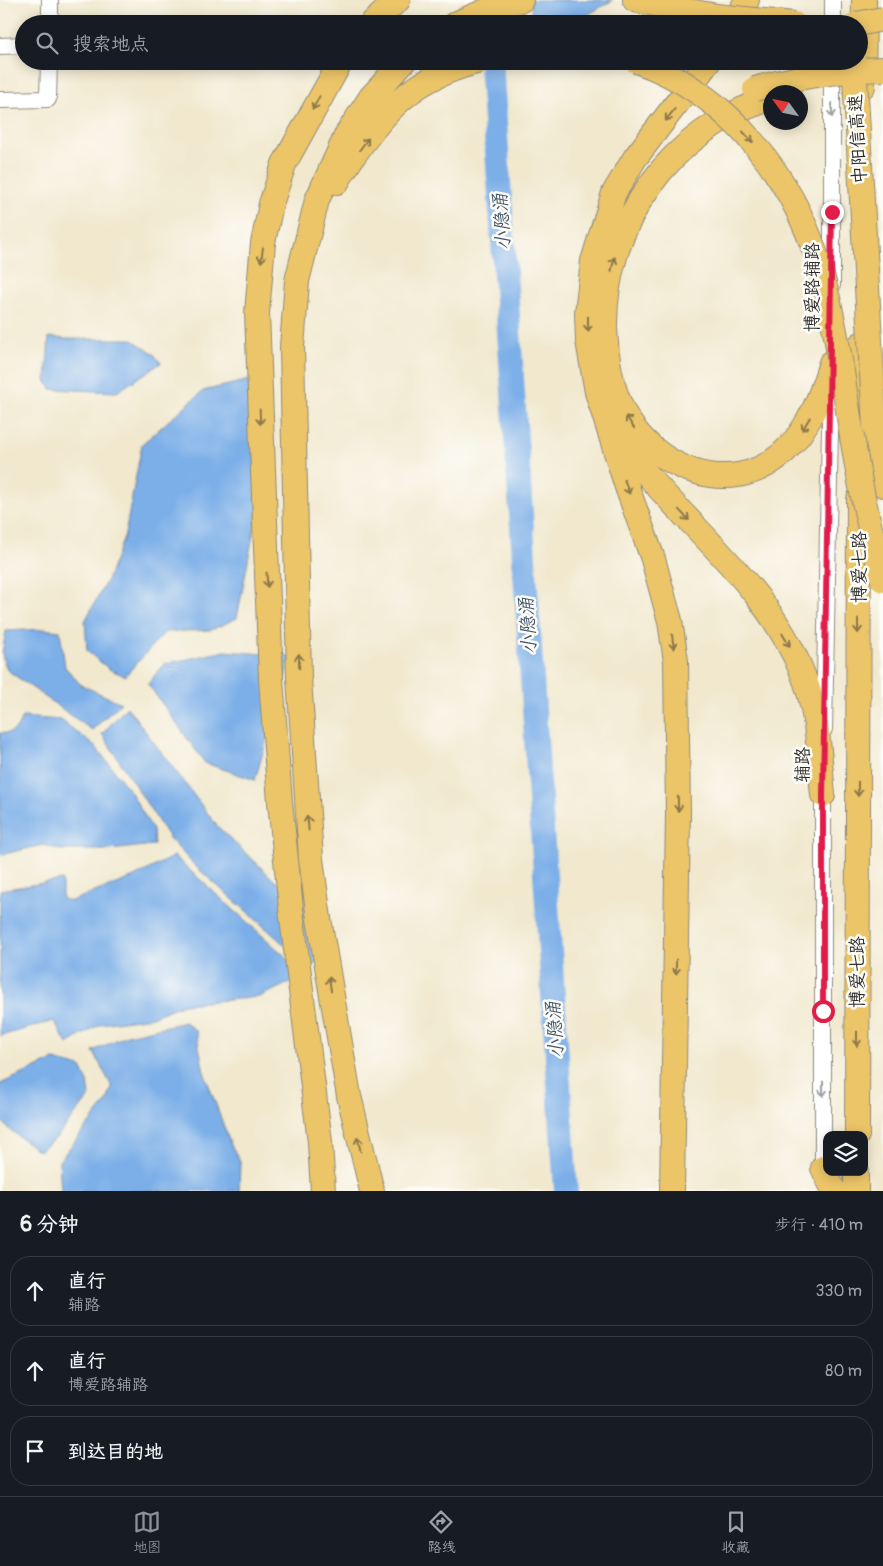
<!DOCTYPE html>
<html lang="zh">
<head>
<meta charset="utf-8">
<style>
  body { margin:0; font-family:Pangolin,"LXGW WenKai TC",sans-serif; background:#20242c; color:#f1f3f6 }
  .controls { position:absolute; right:15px; bottom:15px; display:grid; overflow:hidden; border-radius:10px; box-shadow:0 2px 12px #0003 }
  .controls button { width:45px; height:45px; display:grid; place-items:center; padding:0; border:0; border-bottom:1px solid #363941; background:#171b24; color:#f1f3f6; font:25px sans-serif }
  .compass { position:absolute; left:763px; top:85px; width:45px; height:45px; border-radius:50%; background:#171b24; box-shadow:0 2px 12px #0003; rotate:303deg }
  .stop { position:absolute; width:15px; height:15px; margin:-11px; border:4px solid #e11d48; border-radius:50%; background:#fff }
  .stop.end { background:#e11d48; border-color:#fff; box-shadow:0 1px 5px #0008 }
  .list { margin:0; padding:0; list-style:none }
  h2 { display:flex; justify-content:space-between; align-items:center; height:65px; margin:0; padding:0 20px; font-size:21px }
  h2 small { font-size:16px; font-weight:400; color:#9ea1a6 }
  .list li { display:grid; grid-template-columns:32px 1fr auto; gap:15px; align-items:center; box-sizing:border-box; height:70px; margin:0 10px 10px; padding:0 10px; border:1px solid #363941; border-radius:20px }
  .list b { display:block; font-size:19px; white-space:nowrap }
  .list p { margin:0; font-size:16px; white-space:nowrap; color:#9ea1a6 }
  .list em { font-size:16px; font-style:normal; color:#9ea1a6 }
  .icon { flex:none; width:28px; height:28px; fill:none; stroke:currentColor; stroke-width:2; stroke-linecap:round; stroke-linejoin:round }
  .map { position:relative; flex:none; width:883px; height:1191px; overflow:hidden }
  .search { position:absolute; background:#171b24; box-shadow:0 2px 12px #0003; left:15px; right:15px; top:15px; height:55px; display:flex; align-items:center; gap:12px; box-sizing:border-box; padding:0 18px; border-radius:28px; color:#9ea1a6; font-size:19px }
  .sheet { height:305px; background:#171b24 }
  nav { display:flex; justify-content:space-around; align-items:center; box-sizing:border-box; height:70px; border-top:1px solid #363941; background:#171b24; font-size:14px; color:#9ea1a6 }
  nav a { display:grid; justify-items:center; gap:2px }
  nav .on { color:#8c9099 }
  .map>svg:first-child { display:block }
</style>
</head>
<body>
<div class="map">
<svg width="883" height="1191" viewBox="0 0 883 1191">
  <rect width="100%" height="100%" fill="#fdfcf7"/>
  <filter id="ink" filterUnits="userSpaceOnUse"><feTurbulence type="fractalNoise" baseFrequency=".02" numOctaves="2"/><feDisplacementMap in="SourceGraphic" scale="10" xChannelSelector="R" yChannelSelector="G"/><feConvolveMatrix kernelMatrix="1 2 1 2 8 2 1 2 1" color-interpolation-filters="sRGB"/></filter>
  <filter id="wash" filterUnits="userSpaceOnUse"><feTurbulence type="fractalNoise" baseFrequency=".0096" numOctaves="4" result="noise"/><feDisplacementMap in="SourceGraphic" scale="20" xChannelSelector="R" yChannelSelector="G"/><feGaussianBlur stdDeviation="1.12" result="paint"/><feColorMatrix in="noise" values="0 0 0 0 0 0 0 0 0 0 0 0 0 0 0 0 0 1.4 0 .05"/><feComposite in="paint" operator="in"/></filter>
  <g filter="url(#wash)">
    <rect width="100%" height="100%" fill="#f1e8ce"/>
    <!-- water -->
    <path fill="#7bafe8" stroke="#536d8a" d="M 531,0 L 613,0 L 572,24 L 532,24 Z
      M 49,337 L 65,339 L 131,339 L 152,352 L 161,363 L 117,392 L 51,389 L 46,380 Z
      M 249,380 L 261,494 L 237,618 L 211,630 L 165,632 L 125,676 L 109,669 L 87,651 L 85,621 L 108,578 L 125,534 L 142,444 L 203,391 Z
      M 45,629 L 60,631 L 65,667 L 81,685 L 121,703 L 92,730 L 7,670 L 2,654 L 6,631 Z
      M 225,651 L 291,656 L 255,780 L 205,763 L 148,684 L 164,664 Z
      M 127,707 L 218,827 L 330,933 L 336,948 L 310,967 L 195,866 L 169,838 L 102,734 Z
      M 22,717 L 61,720 L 95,746 L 130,791 L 153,830 L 154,845 L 110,850 L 61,850 L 43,845 L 0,855 L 0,733 C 14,734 17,730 22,717 Z
      M 174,856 L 306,975 L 259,997 L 183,1004 L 152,1017 L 101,1024 L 67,1044 L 54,1021 L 0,1036 L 0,890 L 62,880 L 62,899 L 71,901 L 134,877 Z
      M 185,1022 L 196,1031 L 204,1072 L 230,1143 L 240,1161 L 239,1191 L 61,1191 L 59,1161 L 107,1101 L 112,1087 L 93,1051 L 127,1035 Z
      M 54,1060 L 81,1067 L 88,1082 L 90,1096 L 56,1138 L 39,1151 L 10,1130 L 0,1119 L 0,1084 Z"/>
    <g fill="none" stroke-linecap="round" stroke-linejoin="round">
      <!-- river -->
      <path stroke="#7bafe8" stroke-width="24" d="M 491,61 L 566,1191"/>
    </g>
  </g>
  <g filter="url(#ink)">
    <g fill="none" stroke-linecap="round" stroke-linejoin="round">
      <defs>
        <path id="minor" d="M 50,0 L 50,24
          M 833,24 L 833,0
          M 0,46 L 24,45
          M 0,100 L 48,99 L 49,61
          M 832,286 L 832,63
          M 824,729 L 831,378
          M 823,786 L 823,1168"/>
        <path id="highway" d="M 635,0 L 668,7
          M 371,24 L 398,0
          M 455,24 L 497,6 L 521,0
          M 733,24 L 747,0
          M 863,86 L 864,0
          M 770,99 C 670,129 604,224 605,327 C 606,355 610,385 623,411 C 653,469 731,501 784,452 C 810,428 821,395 831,363
          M 337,182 C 355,151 386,108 416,88 C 435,75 457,67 480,61
          M 875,427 L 883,485
          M 617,435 C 673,518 764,577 802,672 C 818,711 819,754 823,795
          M 859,441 L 861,344
          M 857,1135 L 859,499
          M 823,1168 L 834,1191
          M 323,1191 L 320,1142 L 292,918 L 280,802 L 271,679 L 257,313 L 263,243 L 271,204 L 284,164 L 341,61
          M 372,1191 L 349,1096 L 319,919 L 311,859 L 299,678 L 292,347 L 297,281 L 317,200 L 347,134 L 371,97 L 404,61
          M 672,1191 L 678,814 L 676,661 L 670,621 L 653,559 L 627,487 L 597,392 L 588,341 L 587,313 L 593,261 L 614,193 L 635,158 L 709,61
          M 856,1191 L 856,1172"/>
      </defs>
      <!-- minor casing -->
      <use href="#minor" stroke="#8e8a7c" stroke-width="18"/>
      <!-- highway casing -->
      <use href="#highway" stroke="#8e8a7c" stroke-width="26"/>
      <!-- minor -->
      <use href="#minor" stroke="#fff" stroke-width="16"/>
      <!-- highway -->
      <use href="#highway" stroke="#ecc569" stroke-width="24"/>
      <defs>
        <path id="highway-bridge" d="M 668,7 L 716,16 L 794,24
          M 857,24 L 883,19
          M 636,61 C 728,92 794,178 820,268 C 838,329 844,392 855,454 C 862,497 872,538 883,580
          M 854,61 L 875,427
          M 755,89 C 798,76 839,70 883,69"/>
      </defs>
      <!-- highway-bridge casing -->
      <use href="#highway-bridge" stroke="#8e8a7c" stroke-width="26" stroke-linecap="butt"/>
      <!-- highway-bridge -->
      <use href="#highway-bridge" stroke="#ecc569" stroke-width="24"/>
    </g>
    <!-- one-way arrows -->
    <defs><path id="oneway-shaft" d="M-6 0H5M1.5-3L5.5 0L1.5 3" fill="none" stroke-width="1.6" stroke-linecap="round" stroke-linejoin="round" transform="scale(1.25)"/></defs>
    <g stroke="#8c784a">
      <use href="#oneway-shaft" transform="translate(316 103) rotate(118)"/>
      <use href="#oneway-shaft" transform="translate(670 115) rotate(128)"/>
      <use href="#oneway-shaft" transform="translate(748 137) rotate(47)"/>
      <use href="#oneway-shaft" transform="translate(364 144) rotate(-53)"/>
      <use href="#oneway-shaft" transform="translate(262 255) rotate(97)"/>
      <use href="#oneway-shaft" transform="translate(613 264) rotate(-77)"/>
      <use href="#oneway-shaft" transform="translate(588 324) rotate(90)"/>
      <use href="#oneway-shaft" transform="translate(260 417) rotate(88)"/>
      <use href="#oneway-shaft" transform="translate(630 422) rotate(-123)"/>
      <use href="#oneway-shaft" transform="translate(806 424) rotate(121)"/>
      <use href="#oneway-shaft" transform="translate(627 487) rotate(70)"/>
      <use href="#oneway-shaft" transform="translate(684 515) rotate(46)"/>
      <use href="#oneway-shaft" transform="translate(267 580) rotate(87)"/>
      <use href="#oneway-shaft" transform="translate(858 626) rotate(90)"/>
      <use href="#oneway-shaft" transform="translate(786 640) rotate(60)"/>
      <use href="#oneway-shaft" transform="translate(673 642) rotate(82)"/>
      <use href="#oneway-shaft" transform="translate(299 661) rotate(-91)"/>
      <use href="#oneway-shaft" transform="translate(858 789) rotate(90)"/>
      <use href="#oneway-shaft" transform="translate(678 804) rotate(89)"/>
      <use href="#oneway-shaft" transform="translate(308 823) rotate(-95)"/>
      <use href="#oneway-shaft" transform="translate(676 967) rotate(91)"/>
      <use href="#oneway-shaft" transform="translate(330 984) rotate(-99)"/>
      <use href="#oneway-shaft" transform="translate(857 1039) rotate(90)"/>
      <use href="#oneway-shaft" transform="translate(359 1144) rotate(-102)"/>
    </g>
    <g stroke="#a0a0a0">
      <use href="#oneway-shaft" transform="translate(832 110) rotate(90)"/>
      <use href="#oneway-shaft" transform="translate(823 1089) rotate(90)"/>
    </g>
  </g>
  <g fill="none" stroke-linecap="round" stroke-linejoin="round" filter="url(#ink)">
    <!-- route -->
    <path stroke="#e11d48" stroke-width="6" d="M 823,1011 L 823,795 L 832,212"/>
  </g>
  <g text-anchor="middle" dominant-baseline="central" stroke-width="5" stroke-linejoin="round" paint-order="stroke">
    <!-- street labels -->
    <g font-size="18" fill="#2b2b2b" stroke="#fdfcf7">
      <text transform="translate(858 139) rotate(-93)">中阳信高速</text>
      <text transform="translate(812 287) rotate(-90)">博爱路辅路</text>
      <text transform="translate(859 567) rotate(-90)">博爱七路</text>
      <text transform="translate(803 765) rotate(-89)">辅路</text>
      <text transform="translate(857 972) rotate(-90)">博爱七路</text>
    </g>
    <!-- water labels -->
    <g font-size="19" font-style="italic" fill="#47596d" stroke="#fdfcf7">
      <text transform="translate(502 222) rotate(-94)">小隐涌</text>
      <text transform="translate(528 626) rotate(-94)">小隐涌</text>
      <text transform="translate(555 1030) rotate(-94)">小隐涌</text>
    </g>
  </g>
</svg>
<div class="controls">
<button><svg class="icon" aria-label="layers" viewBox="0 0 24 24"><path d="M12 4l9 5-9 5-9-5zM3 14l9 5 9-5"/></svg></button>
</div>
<svg class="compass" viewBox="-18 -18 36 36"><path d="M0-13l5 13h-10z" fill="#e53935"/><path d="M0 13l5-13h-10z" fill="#9ea1a6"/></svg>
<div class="stop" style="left:823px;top:1011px"></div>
<div class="stop end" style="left:832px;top:212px"></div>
<div class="search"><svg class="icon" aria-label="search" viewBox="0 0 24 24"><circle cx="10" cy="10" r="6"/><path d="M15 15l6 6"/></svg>搜索地点</div>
</div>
<section class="sheet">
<h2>6 分钟<small>步行 · 410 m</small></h2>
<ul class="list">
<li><svg class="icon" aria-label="ahead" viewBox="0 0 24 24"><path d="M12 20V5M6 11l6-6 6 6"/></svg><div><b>直行</b><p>辅路</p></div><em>330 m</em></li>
<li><svg class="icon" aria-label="ahead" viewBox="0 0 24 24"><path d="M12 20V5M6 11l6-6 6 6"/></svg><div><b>直行</b><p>博爱路辅路</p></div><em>80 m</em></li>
<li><svg class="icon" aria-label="arrive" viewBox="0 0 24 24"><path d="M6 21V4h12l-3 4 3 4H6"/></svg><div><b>到达目的地</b></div></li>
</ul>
</section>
<nav>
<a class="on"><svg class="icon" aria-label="map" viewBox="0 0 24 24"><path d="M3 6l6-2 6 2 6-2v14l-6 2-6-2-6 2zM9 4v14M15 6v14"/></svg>地图</a>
<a><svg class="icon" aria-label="directions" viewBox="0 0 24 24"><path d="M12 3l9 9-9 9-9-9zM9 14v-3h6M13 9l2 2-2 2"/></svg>路线</a>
<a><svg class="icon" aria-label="saved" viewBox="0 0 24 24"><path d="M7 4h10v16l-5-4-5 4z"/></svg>收藏</a>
</nav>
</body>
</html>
